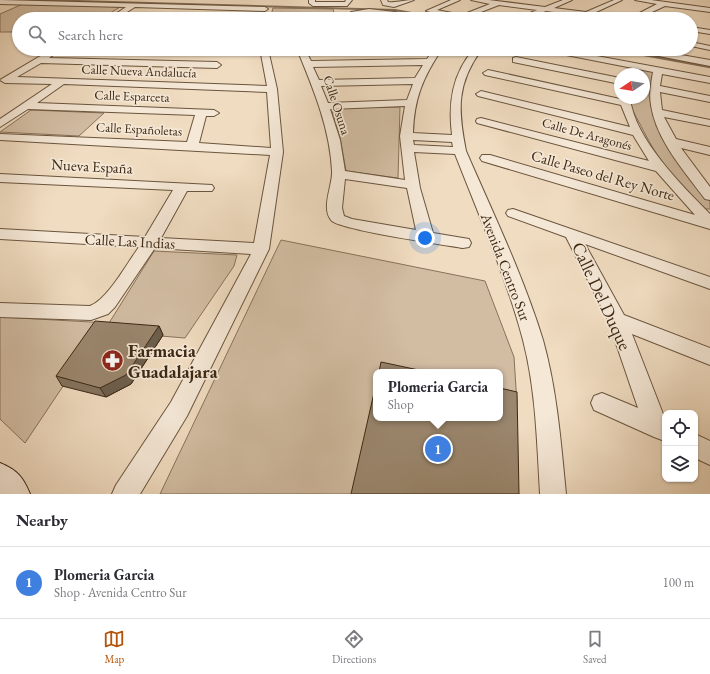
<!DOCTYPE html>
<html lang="en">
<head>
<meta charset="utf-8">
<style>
  body { margin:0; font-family:"EB Garamond",serif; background:#f2f2f3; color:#2b2b33 }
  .controls { position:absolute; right:12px; bottom:12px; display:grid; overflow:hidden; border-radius:8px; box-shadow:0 1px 3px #0004 }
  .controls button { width:36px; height:36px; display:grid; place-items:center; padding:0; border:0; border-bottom:1px solid #e1e1e2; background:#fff; color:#2b2b33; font:20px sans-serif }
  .compass { position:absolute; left:614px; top:68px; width:36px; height:36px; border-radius:50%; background:#fff; box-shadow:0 1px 3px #0004; rotate:258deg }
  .you { position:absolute; left:425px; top:238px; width:14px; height:14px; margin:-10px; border:3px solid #fff; border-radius:50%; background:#1a73e8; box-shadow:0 0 0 6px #1a73e833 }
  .badge { display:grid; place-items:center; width:26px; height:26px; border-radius:50%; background:#b45309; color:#fff; font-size:13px; font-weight:700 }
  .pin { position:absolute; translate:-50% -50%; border:2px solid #fff; box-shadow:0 1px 4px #0006 }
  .popup { position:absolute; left:373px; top:369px; width:130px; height:52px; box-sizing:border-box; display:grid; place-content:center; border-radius:8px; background:#fff; filter:drop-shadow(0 1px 3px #0005); font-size:13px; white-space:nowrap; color:#7c7c81 }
  .popup b { font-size:15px; color:#2b2b33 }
  .popup::after { content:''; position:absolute; left:50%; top:100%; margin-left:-8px; border:8px solid transparent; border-top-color:#fff }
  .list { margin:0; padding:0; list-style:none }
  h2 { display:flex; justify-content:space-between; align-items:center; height:52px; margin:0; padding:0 16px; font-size:17px }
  h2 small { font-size:13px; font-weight:400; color:#7c7c81 }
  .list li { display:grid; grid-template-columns:26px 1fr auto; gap:12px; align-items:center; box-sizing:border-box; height:72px; padding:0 16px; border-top:1px solid #e1e1e2 }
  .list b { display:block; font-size:15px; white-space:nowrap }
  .list p { margin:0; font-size:13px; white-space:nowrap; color:#7c7c81 }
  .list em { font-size:13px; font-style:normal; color:#7c7c81 }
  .icon { flex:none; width:22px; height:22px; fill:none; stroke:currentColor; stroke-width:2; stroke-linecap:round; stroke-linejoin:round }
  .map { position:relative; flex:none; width:710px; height:494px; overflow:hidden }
  .search { position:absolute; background:#fff; box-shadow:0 1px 3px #0004; left:12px; right:12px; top:12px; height:44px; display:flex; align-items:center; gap:10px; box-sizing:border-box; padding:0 14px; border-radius:22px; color:#7c7c81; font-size:15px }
  .sheet { height:124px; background:#fff }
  nav { display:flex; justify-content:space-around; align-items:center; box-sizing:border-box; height:56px; border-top:1px solid #e1e1e2; background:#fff; font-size:11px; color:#7c7c81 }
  nav a { display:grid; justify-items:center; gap:2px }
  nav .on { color:#b45309 }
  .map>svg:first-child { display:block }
</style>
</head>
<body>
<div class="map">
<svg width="710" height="494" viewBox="0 0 710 494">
  <rect width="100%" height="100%" fill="#f0dcc1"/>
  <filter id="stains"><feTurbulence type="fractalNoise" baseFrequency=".005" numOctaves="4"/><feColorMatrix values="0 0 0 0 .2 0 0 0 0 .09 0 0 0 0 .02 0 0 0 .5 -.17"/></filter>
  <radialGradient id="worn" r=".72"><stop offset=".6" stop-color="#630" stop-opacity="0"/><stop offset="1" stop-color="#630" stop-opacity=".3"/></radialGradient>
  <!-- green -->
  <path fill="#d2bda3" stroke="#88725b" d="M 25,3 L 122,6 L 100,19 L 19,19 L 19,32 L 0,32 L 0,14 Z
    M 273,8 L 333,9 L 336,19 L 270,19 Z
    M 633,67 L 654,71 L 649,96 L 653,110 L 692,181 L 710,201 L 710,209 L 706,209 C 676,181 658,161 640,124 C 635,115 631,108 630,98 L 644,98 L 644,74 L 631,74 Z
    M 400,107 L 398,178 L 346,171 L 340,137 L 331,108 Z
    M 31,110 L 104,113 L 79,136 L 0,132 Z
    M 281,240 L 485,281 L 514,357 L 517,404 L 500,400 L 500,372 L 376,372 L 376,394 L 355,494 L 160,494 Z
    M 154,251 L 237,255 L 234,266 L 185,338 L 100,331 L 25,443 L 0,419 L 0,317 L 109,323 Z"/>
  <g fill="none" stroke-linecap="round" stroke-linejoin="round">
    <!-- stream-far1 -->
    <path stroke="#846f58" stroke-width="2" d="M 42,0 L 395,10 L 445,19"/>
    <!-- stream -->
    <path stroke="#846f58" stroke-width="2.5" d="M 612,49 L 710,67"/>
    <defs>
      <path id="minor" d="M 0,0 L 265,7 L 268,9 L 265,11 L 135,7 L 116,19 L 108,19 L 126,7 L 0,4 Z
        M 309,0 L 315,0 L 315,2 L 345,2 L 346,0 L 352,0 L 347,6 L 313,6 L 309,3 Z
        M 381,0 L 387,0 L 388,2 C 397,3 405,0 414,0 L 394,7 L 383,5 Z
        M 451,0 L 460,0 L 437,10 L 462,15 L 490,4 L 471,0 L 489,0 L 545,7 L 563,0 L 572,0 L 554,8 L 586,12 L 614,0 L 622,0 L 594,13 L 624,17 L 627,19 L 608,19 L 546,11 L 526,19 L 517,19 L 537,10 L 499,5 L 463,19 L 426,11 Z
        M 635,0 L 651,0 L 710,8 L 710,12 L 665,6 L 637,19 L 628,19 L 657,4 Z
        M 369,9 L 395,12 L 422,19 C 400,19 379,11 357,14 L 357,19 L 351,19 L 351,12 Z
        M 691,27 L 710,30 L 710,34 L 691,31 Z
        M 691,42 L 710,46 L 710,50 L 691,46 Z
        M 52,49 L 62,49 L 49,58 L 217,62 L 221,65 L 217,68 L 41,63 L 17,77 L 267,86 L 260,49 L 268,49 L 277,89 L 283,152 L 269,249 L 187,416 L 140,494 L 112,494 L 116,485 L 171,402 L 251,254 L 155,248 L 115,307 L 108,314 L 91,320 L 0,317 L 0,303 L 90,306 C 108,299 127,263 139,247 L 0,239 L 0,229 L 145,237 L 173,190 L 0,182 L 0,174 L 212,185 L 214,188 L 212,191 L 187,191 L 161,238 L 254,243 L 270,155 L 0,140 L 0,134 L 187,142 L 195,115 L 28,109 L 0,127 L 0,119 L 52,84 L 5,83 L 0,80 ZM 64,84 L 267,92 L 271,148 L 199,143 L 206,116 L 214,116 L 219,113 L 214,110 L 37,103 Z
        M 297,49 L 305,49 L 311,61 L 427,59 L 434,49 L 442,49 C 423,77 414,99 413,133 L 452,135 C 448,103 452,74 474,49 L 482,49 C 456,84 458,110 466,151 C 493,213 523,275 543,340 C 557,390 561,443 566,494 L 540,494 C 537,443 536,390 523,340 C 506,276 479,216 455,154 L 414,152 L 420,188 L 433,233 L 469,239 L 471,243 L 469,247 L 463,248 C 444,245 342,230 332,221 C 320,209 333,185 332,171 C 330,128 313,88 297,49 ZM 423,65 L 415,78 L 319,80 L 313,67 ZM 413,84 L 407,100 L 328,103 L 321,86 ZM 405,106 L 400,136 L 405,180 L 345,171 L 340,140 L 330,109 ZM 413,140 L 452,142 L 453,147 L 414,145 ZM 345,179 L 407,188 L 416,230 L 352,219 L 344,216 L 342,208 Z
        M 542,49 L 559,49 L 710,77 L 710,83 L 662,74 L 660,86 L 710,96 L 710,102 L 660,92 L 662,110 L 710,120 L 710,126 L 664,117 L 676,139 L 710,147 L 710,155 L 681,148 L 710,187 L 710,200 L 705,199 C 685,172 656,140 651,105 C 649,93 651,84 653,72 L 546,51 Z
        M 629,49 L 647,49 L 710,60 L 710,66 L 633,51 Z
        M 516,57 L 620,78 L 620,84 L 513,62 L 513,58 Z
        M 488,70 L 620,99 L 630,98 C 634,138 682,186 710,214 L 710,229 L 482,161 L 480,158 L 482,155 L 490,155 L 695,215 L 656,171 L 477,123 L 476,121 L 477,119 L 481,118 L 649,161 L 633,135 L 478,96 L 476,94 L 481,91 L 630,127 L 621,105 L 485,75 L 483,73 Z
        M 513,209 L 710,277 L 710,289 L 585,244 L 624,315 L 710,348 L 710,365 L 632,334 L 665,419 L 665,439 L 662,440 L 654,437 L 594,410 L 591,403 L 594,396 L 602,393 L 638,408 L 608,320 L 566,237 L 508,216 L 506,213 L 508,210 Z
        M 695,434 L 710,441 L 710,465 L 695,458 Z"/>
      <path id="secondary" d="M 0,463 C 17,470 23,477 30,494 L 0,494 Z"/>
    </defs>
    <!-- minor casing -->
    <use href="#minor" stroke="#6a553e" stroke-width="2"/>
    <!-- secondary casing -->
    <use href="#secondary" stroke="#3d2813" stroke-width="2"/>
    <!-- minor -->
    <use href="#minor" fill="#f5e8d7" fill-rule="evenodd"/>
    <!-- secondary -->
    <use href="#secondary" fill="#f5e8d7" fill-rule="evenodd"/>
  </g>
  <!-- wall -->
  <path fill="#84735e" stroke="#3d2813" d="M 159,326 L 163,335 L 131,384 L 106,397 L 62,386 L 56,376 Z"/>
  <!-- shaded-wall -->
  <path fill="#6c5e4c" stroke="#3d2813" d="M 159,326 L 163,335 L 131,384 L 106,397 L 100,388 Z"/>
  <!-- building -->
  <path fill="#9a866d" stroke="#3d2813" d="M 95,321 L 159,326 L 126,375 L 100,388 L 56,376 Z
    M 381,362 L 428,372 L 379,372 Z
    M 376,384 L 376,418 L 500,418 L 500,388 L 517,392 L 519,494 L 351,494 Z"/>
  <!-- icons -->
  <defs>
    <symbol id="pharmacy-disc" viewBox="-11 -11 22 22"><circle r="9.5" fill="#8f2418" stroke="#f5e8d7"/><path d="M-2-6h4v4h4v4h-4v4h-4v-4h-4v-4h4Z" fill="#fff"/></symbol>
  </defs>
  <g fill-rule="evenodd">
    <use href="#pharmacy-disc" x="100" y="348" width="25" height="25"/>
  </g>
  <g text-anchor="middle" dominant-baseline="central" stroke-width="3.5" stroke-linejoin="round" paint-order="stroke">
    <!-- far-street labels -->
    <g font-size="13" fill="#3d2813" stroke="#f5e8d7">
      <text transform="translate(139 71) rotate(2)">Calle Nueva Andalucía</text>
      <text transform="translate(132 96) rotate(2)">Calle Esparceta</text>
      <text transform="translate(337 105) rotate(72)">Calle Osuna</text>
      <text transform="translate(139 129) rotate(3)">Calle Españoletas</text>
      <text transform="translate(587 134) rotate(15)">Calle De Aragonés</text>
    </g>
    <!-- street labels -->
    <g font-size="15" fill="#3d2813" stroke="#f5e8d7">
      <text transform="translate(92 166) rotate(3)">Nueva España</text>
      <text transform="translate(603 175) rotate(16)">Calle Paseo del Rey Norte</text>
      <text transform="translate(130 241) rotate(3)">Calle Las Indias</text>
      <text transform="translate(506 267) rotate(69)">Avenida Centro Sur</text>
    </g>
    <!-- near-street labels -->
    <g font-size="18" fill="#3d2813" stroke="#f5e8d7">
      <text transform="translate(602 296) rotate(65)">Calle Del Duque</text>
    </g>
    <!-- near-poi labels -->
    <g font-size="18" font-weight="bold" fill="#3d2813" stroke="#f5e8d7" text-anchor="start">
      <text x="128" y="350">Farmacia<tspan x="128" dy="21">Guadalajara</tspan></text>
    </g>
  </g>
  <rect width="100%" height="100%" filter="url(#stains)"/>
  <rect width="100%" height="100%" fill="url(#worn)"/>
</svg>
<div class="controls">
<button><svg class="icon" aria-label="locate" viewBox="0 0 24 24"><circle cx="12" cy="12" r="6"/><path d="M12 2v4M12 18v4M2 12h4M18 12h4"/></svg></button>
<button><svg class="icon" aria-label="layers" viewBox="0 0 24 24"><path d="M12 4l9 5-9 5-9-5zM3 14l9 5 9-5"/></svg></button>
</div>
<svg class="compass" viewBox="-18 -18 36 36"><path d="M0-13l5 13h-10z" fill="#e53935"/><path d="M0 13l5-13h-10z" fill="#7c7c81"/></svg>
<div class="you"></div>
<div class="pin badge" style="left:438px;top:449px;background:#3f7fe0">1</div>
<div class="popup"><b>Plomeria Garcia</b>Shop</div>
<div class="search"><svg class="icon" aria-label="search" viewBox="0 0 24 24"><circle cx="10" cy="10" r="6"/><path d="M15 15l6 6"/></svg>Search here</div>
</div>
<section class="sheet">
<h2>Nearby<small></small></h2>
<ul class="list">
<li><span class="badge" style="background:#3f7fe0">1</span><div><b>Plomeria Garcia</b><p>Shop · Avenida Centro Sur</p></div><em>100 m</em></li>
</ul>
</section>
<nav>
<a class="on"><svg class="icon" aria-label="map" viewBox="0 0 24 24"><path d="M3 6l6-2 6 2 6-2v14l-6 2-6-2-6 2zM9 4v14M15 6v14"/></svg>Map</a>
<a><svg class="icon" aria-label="directions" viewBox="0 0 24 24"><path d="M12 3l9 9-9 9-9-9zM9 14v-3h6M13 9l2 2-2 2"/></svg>Directions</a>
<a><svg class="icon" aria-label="saved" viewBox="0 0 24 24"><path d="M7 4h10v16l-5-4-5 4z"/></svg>Saved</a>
</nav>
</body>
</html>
